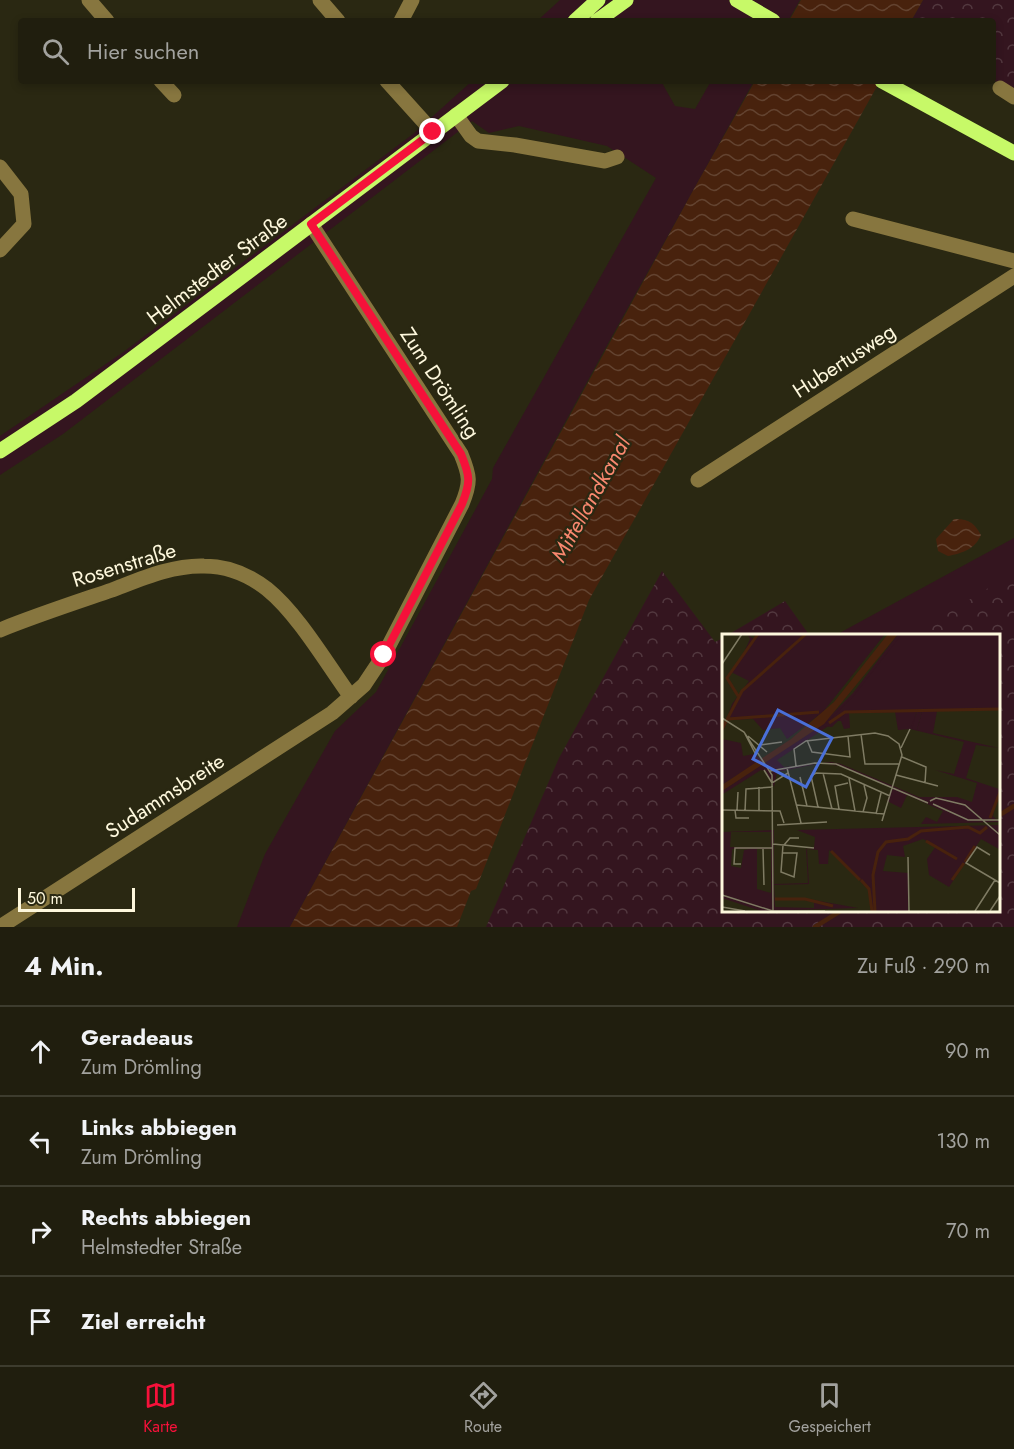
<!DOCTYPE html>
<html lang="de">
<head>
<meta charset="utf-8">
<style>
  body { margin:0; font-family:Jost,sans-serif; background:#282717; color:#f1f3f6 }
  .scale { position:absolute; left:18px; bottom:15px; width:117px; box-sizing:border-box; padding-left:6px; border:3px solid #fef8dd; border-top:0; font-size:16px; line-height:21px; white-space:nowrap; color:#fef8dd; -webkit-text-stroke:4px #2a2812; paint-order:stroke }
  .stop { position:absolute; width:18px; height:18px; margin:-14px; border:4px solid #f6113a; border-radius:50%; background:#fff }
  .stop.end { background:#f6113a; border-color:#fff; box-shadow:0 2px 6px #0008 }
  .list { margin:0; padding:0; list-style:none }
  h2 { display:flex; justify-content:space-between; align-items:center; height:78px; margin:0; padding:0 24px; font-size:26px }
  h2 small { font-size:20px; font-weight:400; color:#a2a29e }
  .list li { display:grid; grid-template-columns:39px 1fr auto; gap:18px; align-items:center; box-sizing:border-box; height:90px; padding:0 24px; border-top:2px solid #3d3c2e }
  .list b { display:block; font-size:22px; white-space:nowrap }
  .list p { margin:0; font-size:20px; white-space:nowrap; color:#a2a29e }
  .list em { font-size:20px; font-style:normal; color:#a2a29e }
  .icon { flex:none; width:33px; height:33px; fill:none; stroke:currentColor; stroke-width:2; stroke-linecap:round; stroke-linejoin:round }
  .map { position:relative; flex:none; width:1014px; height:927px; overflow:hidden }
  .search { position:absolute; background:#201e0e; box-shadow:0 3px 9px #0003; left:18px; right:18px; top:18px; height:66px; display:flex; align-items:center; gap:15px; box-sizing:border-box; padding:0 21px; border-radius:6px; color:#a2a29e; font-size:22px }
  .sheet { height:438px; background:#201e0e }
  nav { display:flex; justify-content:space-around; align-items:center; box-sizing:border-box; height:84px; border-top:2px solid #3d3c2e; background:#201e0e; font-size:16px; color:#a2a29e }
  nav a { display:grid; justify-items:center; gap:3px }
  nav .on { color:#f6113a }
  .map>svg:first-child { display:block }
</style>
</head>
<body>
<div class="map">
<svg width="1014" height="927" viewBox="0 0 1014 927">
  <defs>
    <pattern id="forest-crowns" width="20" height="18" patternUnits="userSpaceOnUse" patternTransform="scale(1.5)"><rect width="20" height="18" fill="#34151f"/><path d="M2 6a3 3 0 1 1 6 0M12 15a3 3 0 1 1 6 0" fill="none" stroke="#52383f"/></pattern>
    <pattern id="water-waves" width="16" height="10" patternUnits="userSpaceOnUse" patternTransform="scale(1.5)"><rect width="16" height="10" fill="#48220d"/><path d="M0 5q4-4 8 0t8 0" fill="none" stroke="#634330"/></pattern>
  </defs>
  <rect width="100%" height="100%" fill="#2a2812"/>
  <!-- green -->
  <path fill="#34151f" d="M 560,0 L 800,0 L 788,21 L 699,21 L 695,18 L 661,21 L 537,21 Z
    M 472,81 L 661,81 L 675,106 L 695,109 L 711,81 L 754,81 L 610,340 L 290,927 L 237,927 L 265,854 L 335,731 L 376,692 L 492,479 L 493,468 L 656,178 L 607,146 L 519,126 L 489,133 L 472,121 L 63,434 L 0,475 L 0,436 L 122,353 L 413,134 Z
    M 1014,538 L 1014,777 L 998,636 L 834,636 Z"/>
  <!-- forest -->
  <path fill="url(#forest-crowns)" d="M 923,0 L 1014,0 L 1014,91 L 993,80 L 993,21 L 911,21 Z
    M 662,571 L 715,642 L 723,638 L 723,910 L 998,910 L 998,636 L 911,636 L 1014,572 L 1014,927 L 486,927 L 559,758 Z
    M 785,601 L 810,636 L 726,636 Z"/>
  <!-- water -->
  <path fill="url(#water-waves)" d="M 801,0 L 923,0 L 911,21 L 789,21 Z
    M 755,81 L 880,81 L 589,600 L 476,889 L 471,891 L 457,927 L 290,927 L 695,187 Z
    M 954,519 C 968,519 974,522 981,535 C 975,549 963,553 948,556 L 938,551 L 936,539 Z"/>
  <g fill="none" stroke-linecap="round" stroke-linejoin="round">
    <!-- stream -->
    <path stroke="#48220d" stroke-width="4.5" d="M 998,816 L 1014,806
      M 815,927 L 842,910"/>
    <!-- minor -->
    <path stroke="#87763f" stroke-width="15" d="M 89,0 L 107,21
      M 320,0 L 338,21
      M 401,21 L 412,0
      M 161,81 L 174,95
      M 387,81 L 433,132
      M 1000,88 L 1014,97
      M 456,115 L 471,136 L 478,141 L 515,145 L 605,161 L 617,157
      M 0,167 L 21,194 L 24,224 L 0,250
      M 853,219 L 1014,261
      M 698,480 L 1014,276
      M 0,630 C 37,615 74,603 112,590 C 141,579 172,565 204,566 C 227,566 249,575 267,589 C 298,614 327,664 351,697
      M 0,927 L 332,713 L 364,685 L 384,655 L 462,504 C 471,482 470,476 461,454 L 311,224"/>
    <!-- major -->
    <path stroke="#c7f968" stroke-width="15" d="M 737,0 L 773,21
      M 575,21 L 598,0
      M 597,21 L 626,0
      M 882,81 L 1014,153
      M 0,451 L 76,401 L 502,81"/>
  </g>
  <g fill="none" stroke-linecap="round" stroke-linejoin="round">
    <!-- route -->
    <path stroke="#f6113a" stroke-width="8" d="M 384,655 L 462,504 C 471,482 470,476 461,454 L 311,224 L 433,132"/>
  </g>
  <g text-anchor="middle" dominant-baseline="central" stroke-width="4.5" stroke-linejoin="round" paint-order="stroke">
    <!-- street labels -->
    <g font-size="21" fill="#fef8dd" stroke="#2a2812">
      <text transform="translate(217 269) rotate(-37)">Helmstedter Straße</text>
      <text transform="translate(844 361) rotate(-33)">Hubertusweg</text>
      <text transform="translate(440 383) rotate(57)">Zum Drömling</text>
      <text transform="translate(124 565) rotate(-17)">Rosenstraße</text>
      <text transform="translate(165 796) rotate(-33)">Sudammsbreite</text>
    </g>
    <!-- water labels -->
    <g font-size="22" font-style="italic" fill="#f9886f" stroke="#2a2812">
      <text transform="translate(590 499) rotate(-61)">Mittellandkanal</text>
    </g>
  </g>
  <!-- overview -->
  <g transform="translate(722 634)">
    <rect width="278" height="278" fill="#2a2812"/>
    <path d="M 176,0 L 277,0 L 277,76 L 196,75 L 122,79 L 127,79 L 128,94 L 122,95 L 119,87 L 114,87 L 55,126 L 62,133 L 109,128 L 119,130 L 197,163 L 235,163 L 250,168 L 255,149 L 213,136 L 232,140 L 242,108 L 188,95 L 193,77 L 195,96 L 200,77 L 215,77 L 211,99 L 277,114 L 254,111 L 244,144 L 277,155 L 271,182 L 277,188 L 199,190 L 204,183 L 215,188 L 221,177 L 185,161 L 179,174 L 165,167 L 170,154 L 123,133 L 99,129 L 55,138 L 52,153 L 44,137 L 39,136 L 1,160 L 0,157 L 101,89 L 131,59 ZM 277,191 L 277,215 L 259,205 L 227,253 L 207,241 L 205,225 L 214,212 L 201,205 L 181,212 L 183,223 L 165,221 L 161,237 L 186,239 L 186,277 L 150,277 L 146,255 L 125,232 L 107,216 L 106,230 L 97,230 L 96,216 L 85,215 L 87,250 L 52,251 L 53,273 L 92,274 L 92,266 L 136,274 L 39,277 L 0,264 L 0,198 L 52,196 L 52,250 L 86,249 L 84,215 L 92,214 L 93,203 L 75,196 ZM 49,198 L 49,214 L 8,213 L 9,198 ZM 10,215 L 29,215 L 22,216 L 19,234 L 9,232 ZM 35,215 L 49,215 L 49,259 L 35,255 Z" fill="#34151f" fill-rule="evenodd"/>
    <path d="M 36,0 L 163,0 L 101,78 L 65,105 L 58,94 L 41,96 L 31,85 L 6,86 L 0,99 L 10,70 L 27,47 L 9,38 L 30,10 L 23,16 L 28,5 L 26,1 L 32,5 ZM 180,0 L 277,0 L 277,75 L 200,77 L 195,96 L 190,95 L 195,77 L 188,95 L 176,96 L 173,78 L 124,79 L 110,93 L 101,92 L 130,64 ZM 0,105 L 19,109 L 21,122 L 33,120 L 39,126 L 0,151 Z" fill="#34151f"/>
    <path d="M 166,0 L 176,0 L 102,90 L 0,157 L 0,151 L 69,105 L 112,68 Z" fill="#48220d"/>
    <path fill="none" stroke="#48220d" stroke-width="3" d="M 16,62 L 5,44 L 36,0M 6,85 L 97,78M 107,89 L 123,78 L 278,75M 0,95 L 20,57 L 84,0M 268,184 L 278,158M 204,207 L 235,225M 109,217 L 138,246M 243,228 L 253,212M 139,246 L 147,255 L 150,277M 230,246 L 242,229M 53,265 L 83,265 L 111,272M 153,277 L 151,241 L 156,218 L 164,208 L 186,205 L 199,197 L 246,193 L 258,199 L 265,193"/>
    <path fill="none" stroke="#7f7b63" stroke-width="1.5" d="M 0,30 L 20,0M 0,84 L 22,98 L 50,141 L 51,277M 22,98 L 34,121M 139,100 L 143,130 L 178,130M 26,102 L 45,118M 85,106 L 90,118 L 128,123 L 126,102M 38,111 L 60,108M 179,114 L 188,95M 180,123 L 204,133 L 203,149M 74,132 L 72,115 L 84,107 L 153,99 L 166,102 L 177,110 L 180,121 L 160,187M 65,134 L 79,189M 42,136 L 50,149 L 66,139M 48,137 L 93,129 L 114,130 L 206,169M 101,139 L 110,175M 174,141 L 216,152M 78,143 L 85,172M 127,144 L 133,177M 208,167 L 214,164 L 243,171 L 278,201M 211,170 L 246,186 L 278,186M 75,171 L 162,180M 96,173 L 89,142 L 94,139 L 119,140 L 168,162M 117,175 L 113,152 L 126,149M 0,176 L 58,177 L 62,189M 13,176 L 14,184 L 27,184M 15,176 L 16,158M 23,177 L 24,155 L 51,153M 37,177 L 37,153M 141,178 L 145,164 L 142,151M 154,180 L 159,159M 55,191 L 105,188M 51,210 L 92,214M 61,211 L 59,238 L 72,243 L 75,219 L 61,219M 62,211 L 68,204 L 77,204M 41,215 L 42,251M 268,221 L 255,213 L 244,229 L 278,249M 186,223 L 187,277M 19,230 L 12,230 L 13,214 L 51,214M 0,261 L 51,277 L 103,277M 0,273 L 23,277M 253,277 L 273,246M 268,277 L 278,262"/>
    <path fill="#4a70d9" fill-opacity="0.15" stroke="#4a70d9" stroke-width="3" d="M 56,76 L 110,104 L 84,153 L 31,125 Z"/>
    <rect width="278" height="278" fill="none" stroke="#fef8dd" stroke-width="3"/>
  </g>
</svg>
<div class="scale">50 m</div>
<div class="stop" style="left:384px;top:655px"></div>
<div class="stop end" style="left:433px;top:132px"></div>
<div class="search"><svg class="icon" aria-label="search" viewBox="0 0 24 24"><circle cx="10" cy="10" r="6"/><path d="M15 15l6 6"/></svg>Hier suchen</div>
</div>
<section class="sheet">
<h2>4 Min.<small>Zu Fuß · 290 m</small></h2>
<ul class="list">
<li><svg class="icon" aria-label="ahead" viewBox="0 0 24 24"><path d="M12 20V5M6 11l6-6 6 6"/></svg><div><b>Geradeaus</b><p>Zum Drömling</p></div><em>90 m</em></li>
<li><svg class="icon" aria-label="left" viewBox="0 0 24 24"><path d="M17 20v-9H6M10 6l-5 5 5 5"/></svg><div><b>Links abbiegen</b><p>Zum Drömling</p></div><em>130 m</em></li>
<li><svg class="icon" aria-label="right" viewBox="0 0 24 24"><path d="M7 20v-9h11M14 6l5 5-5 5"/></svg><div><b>Rechts abbiegen</b><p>Helmstedter Straße</p></div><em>70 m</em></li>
<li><svg class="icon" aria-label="arrive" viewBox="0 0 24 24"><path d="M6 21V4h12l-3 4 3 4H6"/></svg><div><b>Ziel erreicht</b></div></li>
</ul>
</section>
<nav>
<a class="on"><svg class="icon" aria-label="map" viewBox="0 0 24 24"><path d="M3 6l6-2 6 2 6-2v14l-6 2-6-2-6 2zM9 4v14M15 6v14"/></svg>Karte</a>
<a><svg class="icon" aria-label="directions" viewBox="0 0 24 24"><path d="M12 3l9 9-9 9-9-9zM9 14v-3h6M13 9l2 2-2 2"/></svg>Route</a>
<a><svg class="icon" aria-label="saved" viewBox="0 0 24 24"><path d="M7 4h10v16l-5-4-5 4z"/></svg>Gespeichert</a>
</nav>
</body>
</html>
